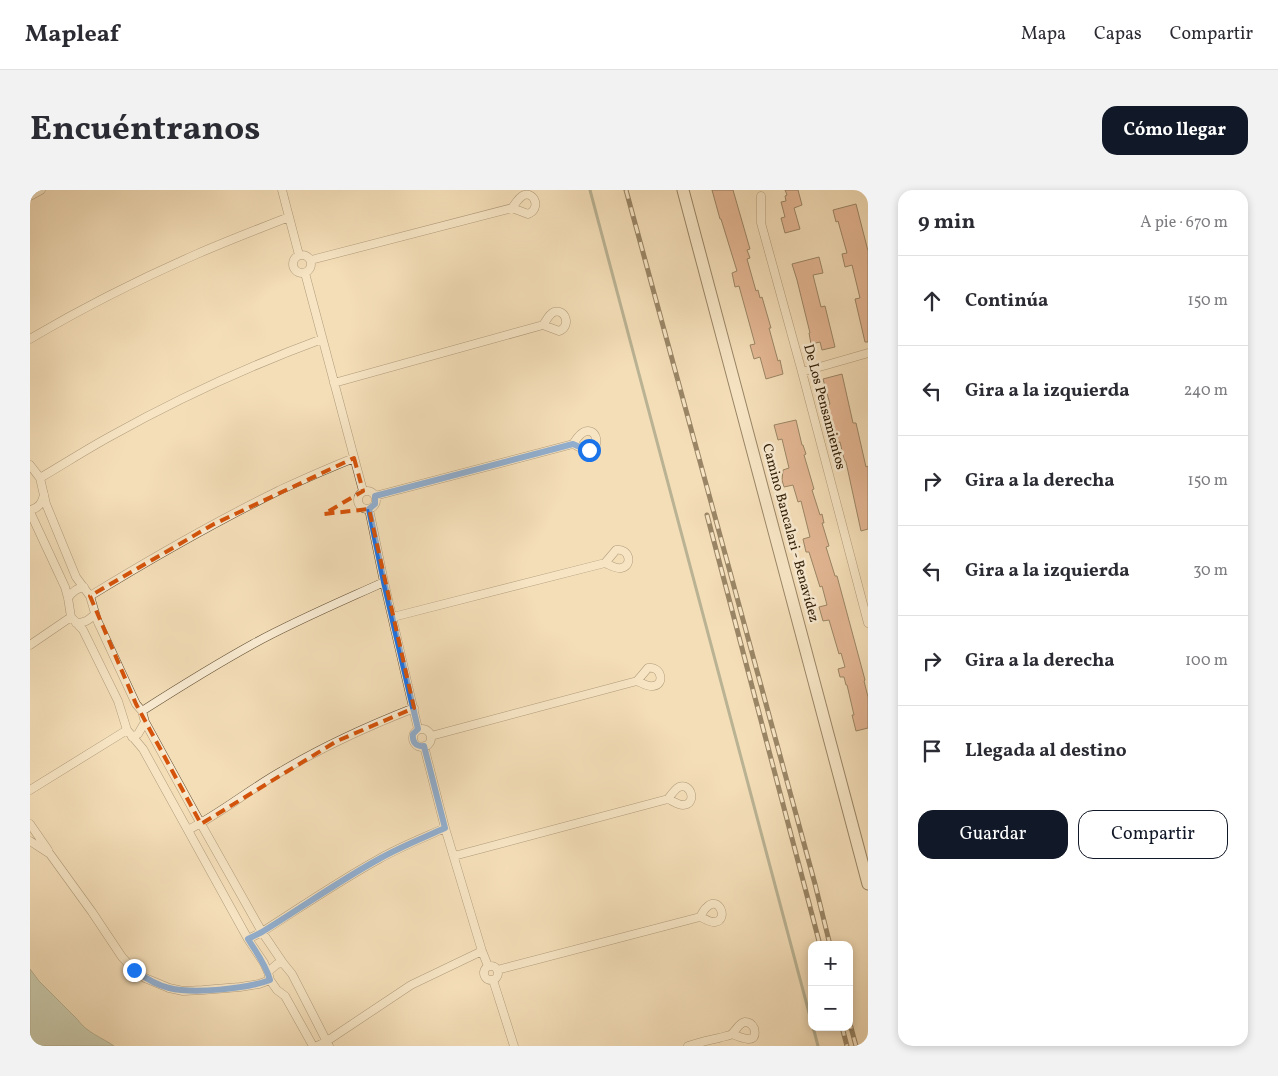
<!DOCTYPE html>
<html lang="es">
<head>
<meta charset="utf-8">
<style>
  body { margin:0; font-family:Vollkorn,serif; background:#f2f2f3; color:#2b2b33 }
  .controls { position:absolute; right:15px; bottom:15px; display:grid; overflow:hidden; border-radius:10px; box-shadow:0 2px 8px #0003 }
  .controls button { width:45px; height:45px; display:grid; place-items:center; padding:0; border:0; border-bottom:1px solid #e1e1e2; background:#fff; color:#2b2b33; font:25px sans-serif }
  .stop { position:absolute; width:15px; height:15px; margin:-11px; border:4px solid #1a73e8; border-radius:50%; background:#fff }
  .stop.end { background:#1a73e8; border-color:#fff; box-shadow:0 1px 5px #0008 }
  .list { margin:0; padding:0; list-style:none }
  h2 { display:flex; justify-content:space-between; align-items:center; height:65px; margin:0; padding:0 20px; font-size:21px }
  h2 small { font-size:16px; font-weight:400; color:#7c7c81 }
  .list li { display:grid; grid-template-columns:32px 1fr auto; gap:15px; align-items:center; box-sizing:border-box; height:90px; padding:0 20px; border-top:1px solid #e1e1e2 }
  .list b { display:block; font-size:19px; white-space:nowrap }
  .list em { font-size:16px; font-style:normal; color:#7c7c81 }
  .actions { display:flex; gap:10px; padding:15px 20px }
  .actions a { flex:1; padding:11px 0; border:1px solid #111827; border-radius:15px; text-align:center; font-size:18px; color:#111827 }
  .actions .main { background:#111827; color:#fff }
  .icon { flex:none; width:28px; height:28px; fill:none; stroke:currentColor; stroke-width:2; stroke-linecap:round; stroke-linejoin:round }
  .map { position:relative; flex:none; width:838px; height:856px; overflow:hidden; border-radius:15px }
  header { display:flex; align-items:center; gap:30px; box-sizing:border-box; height:70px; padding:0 25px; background:#fff; border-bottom:1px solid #e1e1e2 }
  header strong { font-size:24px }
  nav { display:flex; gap:28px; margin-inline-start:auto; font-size:18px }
  .intro { display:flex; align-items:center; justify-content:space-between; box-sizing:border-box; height:120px; padding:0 30px }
  h1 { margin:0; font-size:35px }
  .button { padding:12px 22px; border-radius:15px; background:#111827; color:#fff; font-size:18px; font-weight:700 }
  main { display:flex; gap:30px; padding:0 30px }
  aside { flex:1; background:#fff; border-radius:15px; box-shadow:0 2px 8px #0003 }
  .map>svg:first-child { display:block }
</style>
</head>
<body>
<header>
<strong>Mapleaf</strong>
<nav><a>Mapa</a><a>Capas</a><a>Compartir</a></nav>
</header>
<div class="intro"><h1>Encuéntranos</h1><a class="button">Cómo llegar</a></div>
<main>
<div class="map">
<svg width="838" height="856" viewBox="0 0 838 856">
  <rect width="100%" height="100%" fill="#f4deb8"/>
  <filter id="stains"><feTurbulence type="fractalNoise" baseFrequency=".004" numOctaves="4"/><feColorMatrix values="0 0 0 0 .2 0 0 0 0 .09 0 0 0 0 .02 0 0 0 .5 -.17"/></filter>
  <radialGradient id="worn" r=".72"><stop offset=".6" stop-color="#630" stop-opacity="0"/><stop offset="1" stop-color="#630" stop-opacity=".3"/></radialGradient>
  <!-- water -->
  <path fill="#9dbda8" stroke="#717c66" d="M 0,779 L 9,791 L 47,829 C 57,843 71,847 84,856 L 0,856 Z"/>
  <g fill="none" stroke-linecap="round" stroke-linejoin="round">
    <!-- stream -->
    <path stroke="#717c66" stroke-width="3" d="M 560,0 L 782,834
      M 783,837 L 788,856"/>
  </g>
  <!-- building -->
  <path fill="#d18868" stroke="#2e1b04" d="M 682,0 L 703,0 L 720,59 L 717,60 L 720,68 L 717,69 L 726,101 L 728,100 L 730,108 L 732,107 L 741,138 L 739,138 L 748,171 L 750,170 L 753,184 L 736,189 L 730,167 L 724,169 L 720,155 L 725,154 L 709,96 L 705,97 L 702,83 L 707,81 L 691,29 L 690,29 Z
    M 755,0 L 768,0 L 772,15 L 764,18 L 770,39 L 755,43 L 751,28 L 755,27 L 751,12 L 756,11 L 755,6 L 757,5 Z
    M 826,14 L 838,61 L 838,152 L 835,152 L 825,109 L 830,108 L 822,75 L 815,77 L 812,64 L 817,63 L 808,31 L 806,32 L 803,20 Z
    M 789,67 L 793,83 L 783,85 L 791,117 L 795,116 L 805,157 L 792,160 L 790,152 L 781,154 L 779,143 L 780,143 L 767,90 L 762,74 Z
    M 812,184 L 823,233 L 826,233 L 836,277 L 838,276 L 838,339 L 831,341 L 816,272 L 814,269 L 810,252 L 806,253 L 797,215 L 800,214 L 793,189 Z
    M 766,230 L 772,255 L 773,255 L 776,264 L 774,265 L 784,299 L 782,300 L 790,325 L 792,324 L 794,333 L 792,333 L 799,356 L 796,357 L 805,386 L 807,386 L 835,490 L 834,491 L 838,507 L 838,538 L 826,541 L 822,525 L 824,525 L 817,495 L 816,495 L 814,487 L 810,487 L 808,479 L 815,477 L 811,463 L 809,464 L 799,430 L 793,431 L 789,417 L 797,415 L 792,396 L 790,397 L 779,362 L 776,362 L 773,349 L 780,347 L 771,311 L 768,312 L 763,295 L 754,297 L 752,290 L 753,280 L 759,278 L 752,249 L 748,250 L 744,235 Z"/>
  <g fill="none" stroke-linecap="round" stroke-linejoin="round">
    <defs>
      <path id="street" d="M 252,0 L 269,65
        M 0,6 L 11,0
        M 731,6 L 731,33 L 772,182 L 838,433
        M263 74a9 9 0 1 1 18 0a9 9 0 1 1-18 0Z
        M 281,70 L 482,18 C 485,14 489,7 494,5 C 505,2 511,19 498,24 L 482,18
        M 275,83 L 333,301
        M 0,149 C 54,117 110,89 167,64 C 197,51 228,39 259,27
        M 772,182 L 838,163
        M 304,193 L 513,135 L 529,141 C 542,136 535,118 524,122 C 519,124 516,131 513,135
        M 0,275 L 10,288 L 16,314 L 46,387 L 60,406 L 67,430 L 106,514 L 112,521 L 115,532 L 171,634 L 232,742 L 253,773 L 262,784 L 278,815 L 299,856
        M 10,288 C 34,274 57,259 81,246 C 149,208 219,176 292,149
        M328 310a9 9 0 1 1 18 0a9 9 0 1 1-18 0Z
        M 345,306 L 543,254 C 546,250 549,244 554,242 C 567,236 572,259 558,260 C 553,260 548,256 543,254
        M 339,319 L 354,392 L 388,539
        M 0,320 C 9,318 12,313 14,305
        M 0,322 L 35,397 L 38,408 L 41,427 L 53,440 L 88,511 L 97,540 L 113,559 L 218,749 L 234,773 L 238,782 L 240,790 L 247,800 L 255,806 L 283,856
        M 60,406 C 122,368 185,332 250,300 C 274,289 299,278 324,268
        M 38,408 C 42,402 46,398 54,397
        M 363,427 L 575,373 C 580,375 586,379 591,378 C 603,376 600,358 586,360 L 575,373
        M 46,433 C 55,433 59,430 65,424
        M 0,455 L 41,427
        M 112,521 C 148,498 185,475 223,454 C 265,431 310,412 354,392
        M383 548a9 9 0 1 1 18 0a9 9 0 1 1-18 0Z
        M 401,546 L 607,491 L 618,478 C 632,476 635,495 623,496 C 618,497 612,493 607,491
        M 102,547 L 108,544 L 115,532
        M 394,556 L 415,638 L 452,761 L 458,776
        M 0,600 L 97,540
        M 0,634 L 18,660
        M 158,640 C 191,623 220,599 252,581 C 294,556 338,536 384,518
        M 0,651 L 20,664 L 62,722 L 92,767 L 104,780 L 115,788 L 139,798 L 153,801 L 173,800 L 210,797 L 229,794 L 240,790
        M 424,666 L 638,609 C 641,605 645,599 649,597 C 662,592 667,615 653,615 C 648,615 643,611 638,609
        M 218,749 L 232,742 C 271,717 309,691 349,669 C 370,657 393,648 415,638
        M454 783a7 7 0 1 1 14 0a7 7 0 1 1-14 0Z
        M 467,780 L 670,727 C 674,728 680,733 685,732 C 699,730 689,705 677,717 C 674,719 672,724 670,727
        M 238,782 L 247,774 L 253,773
        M 463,790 L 484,856
        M 287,856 L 297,851 L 381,795 L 452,761
        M 658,856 C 668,853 679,850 689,848 C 692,847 697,846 700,845 C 706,842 708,833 715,832 C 719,832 722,834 724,838 C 729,856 709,847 702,844"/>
      <path id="secondary" d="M 653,0 L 838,694"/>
    </defs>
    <!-- street casing -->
    <use href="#street" stroke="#604c31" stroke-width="9"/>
    <!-- secondary casing -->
    <use href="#secondary" stroke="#2e1b04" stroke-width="13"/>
    <!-- street -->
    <use href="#street" stroke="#f8ead1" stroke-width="8"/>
    <!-- secondary -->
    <use href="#secondary" stroke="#f8ead1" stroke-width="11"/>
    <defs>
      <path id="rail" d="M 596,0 L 785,694 L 800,755
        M 677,325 L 790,755
        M 819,830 L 826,856
        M 812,837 L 817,856"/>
    </defs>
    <!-- rail casing -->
    <use href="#rail" stroke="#2e1b04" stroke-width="5"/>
    <!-- rail -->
    <use href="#rail" stroke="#f8ead1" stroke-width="3" stroke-dasharray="9" stroke-linecap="butt"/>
  </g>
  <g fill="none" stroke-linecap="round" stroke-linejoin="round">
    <!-- route -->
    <path stroke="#1a73e8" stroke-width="6" d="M 104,780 C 115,788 126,795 139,798 C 163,804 216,799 240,790 C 236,775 226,762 218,749 L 232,742 C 271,718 309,691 349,669 C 370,657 393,648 415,638 L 394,556 C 386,557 382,552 383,544 L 388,539 L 354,392 L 339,319 L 345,314 L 345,306 L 543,254 L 554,259 L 559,260"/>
  </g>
  <!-- marked area -->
  <path d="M0 0H838V856H0ZM 324,268 L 333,301 L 294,324 L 339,319 L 384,518 L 307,551 L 171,634 L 106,514 L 60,406 L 184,334 Z" fill="#f4deb8" fill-opacity=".55" fill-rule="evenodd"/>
  <path fill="none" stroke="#d5530b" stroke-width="4" stroke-dasharray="10 6" stroke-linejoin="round" d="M 324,268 L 333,301 L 294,324 L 339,319 L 384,518 L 307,551 L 171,634 L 106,514 L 60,406 L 184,334 Z"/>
  <g text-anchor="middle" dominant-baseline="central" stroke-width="5" stroke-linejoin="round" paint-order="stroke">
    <!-- street labels -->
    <g font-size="14" fill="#2e1b04" stroke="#f8ead1">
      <text transform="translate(794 217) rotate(75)">De Los Pensamientos</text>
      <text transform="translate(760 343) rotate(75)">Camino Bancalari - Benavídez</text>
    </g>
  </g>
  <rect width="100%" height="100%" filter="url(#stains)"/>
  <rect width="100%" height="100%" fill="url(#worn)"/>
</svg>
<div class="controls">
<button>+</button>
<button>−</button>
</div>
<div class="stop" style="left:559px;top:260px"></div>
<div class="stop end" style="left:104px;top:780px"></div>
</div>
<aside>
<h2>9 min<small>A pie · 670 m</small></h2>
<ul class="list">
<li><svg class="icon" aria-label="ahead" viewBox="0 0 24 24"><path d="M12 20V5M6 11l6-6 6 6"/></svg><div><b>Continúa</b></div><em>150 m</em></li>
<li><svg class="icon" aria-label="left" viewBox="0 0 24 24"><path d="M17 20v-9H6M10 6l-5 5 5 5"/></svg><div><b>Gira a la izquierda</b></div><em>240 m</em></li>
<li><svg class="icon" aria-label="right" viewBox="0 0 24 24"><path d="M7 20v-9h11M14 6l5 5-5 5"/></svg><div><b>Gira a la derecha</b></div><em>150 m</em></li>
<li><svg class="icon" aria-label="left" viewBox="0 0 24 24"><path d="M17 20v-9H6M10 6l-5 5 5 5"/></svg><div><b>Gira a la izquierda</b></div><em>30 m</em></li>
<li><svg class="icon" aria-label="right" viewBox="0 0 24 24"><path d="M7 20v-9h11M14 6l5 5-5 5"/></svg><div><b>Gira a la derecha</b></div><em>100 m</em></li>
<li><svg class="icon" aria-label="arrive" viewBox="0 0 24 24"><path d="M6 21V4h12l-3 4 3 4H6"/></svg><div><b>Llegada al destino</b></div></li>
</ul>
<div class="actions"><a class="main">Guardar</a><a>Compartir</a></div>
</aside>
</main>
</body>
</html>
